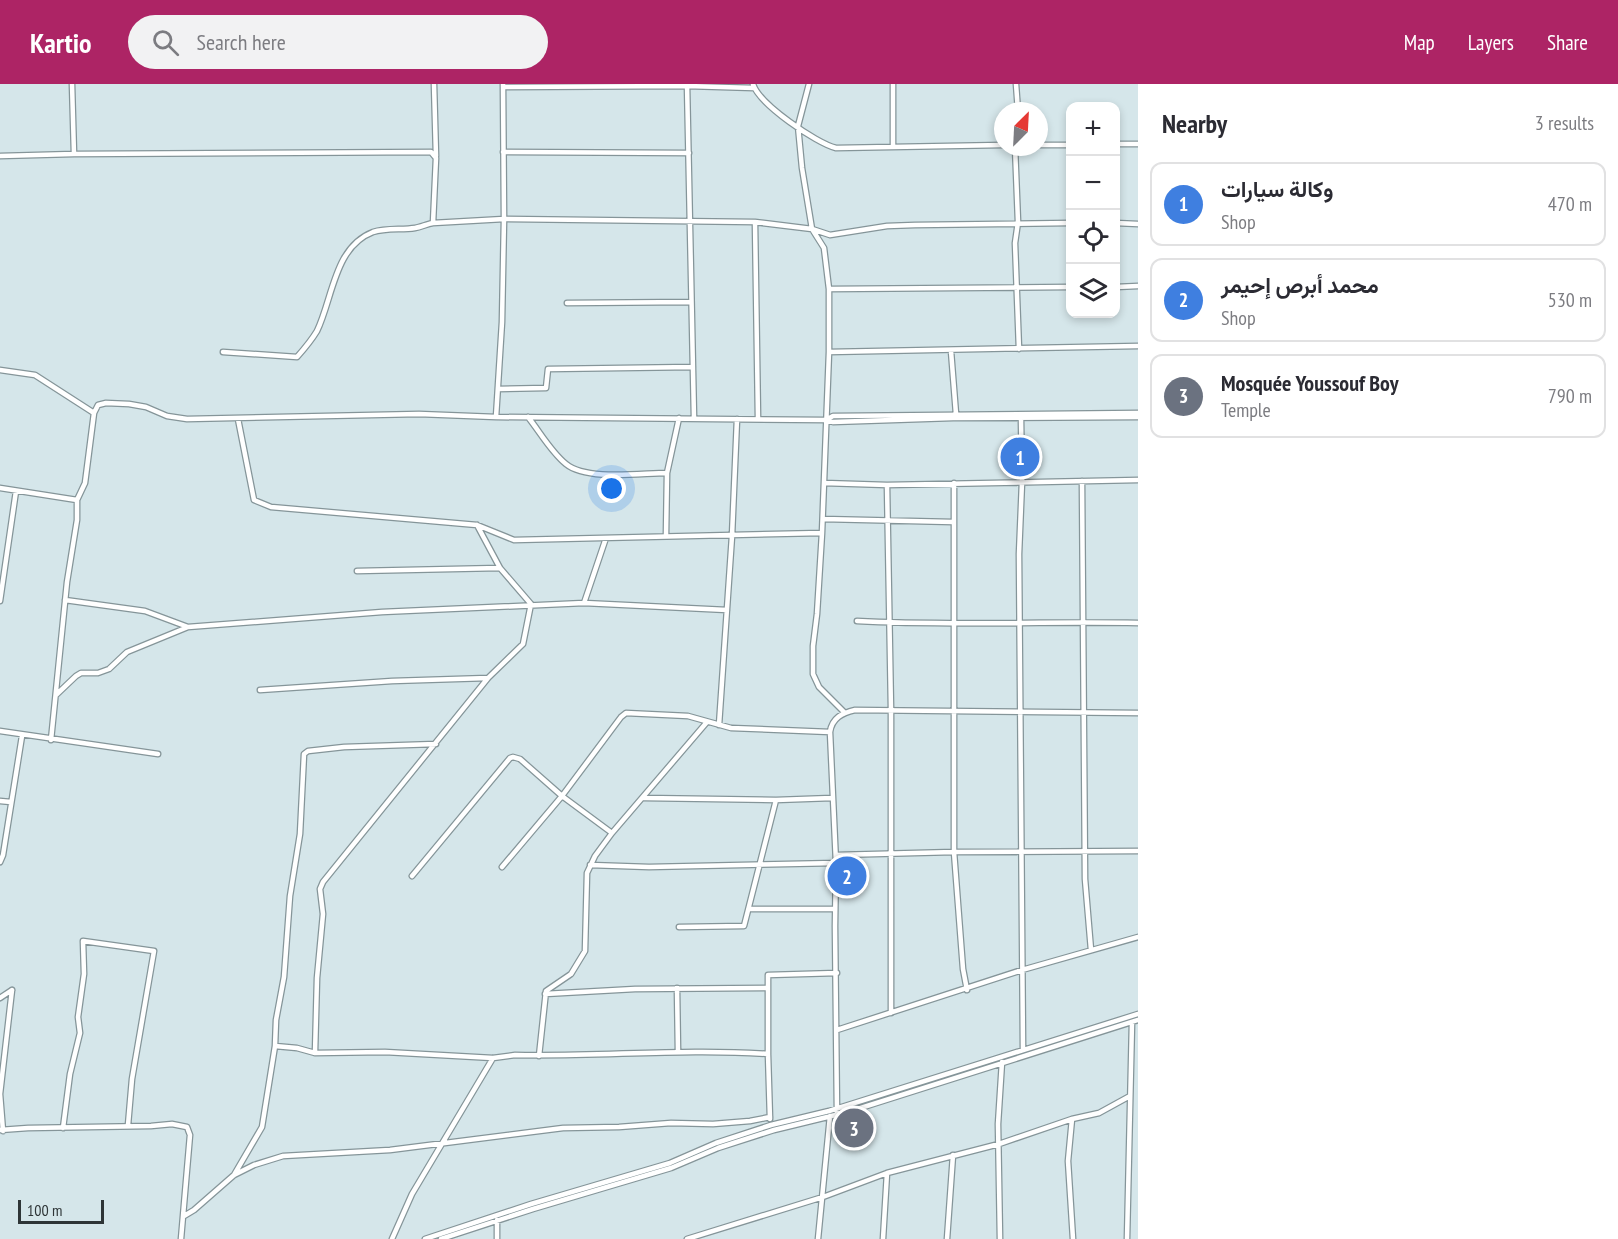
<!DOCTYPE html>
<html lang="en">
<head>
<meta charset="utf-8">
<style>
  body { margin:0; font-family:"PT Sans Narrow",Vazirmatn,sans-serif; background:#f2f2f3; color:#2b2b33 }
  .controls { position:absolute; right:18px; top:18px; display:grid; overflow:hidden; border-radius:12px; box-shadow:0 3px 9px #0003 }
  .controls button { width:54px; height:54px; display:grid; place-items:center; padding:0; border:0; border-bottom:2px solid #e1e1e2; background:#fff; color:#2b2b33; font:30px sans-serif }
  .compass { position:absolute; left:994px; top:18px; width:54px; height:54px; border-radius:50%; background:#fff; box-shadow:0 3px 9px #0003; rotate:24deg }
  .scale { position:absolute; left:18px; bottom:15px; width:86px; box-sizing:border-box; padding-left:6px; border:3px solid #2e3537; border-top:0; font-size:16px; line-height:21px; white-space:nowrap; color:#2e3537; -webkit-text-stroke:4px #d5e6ea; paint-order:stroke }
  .you { position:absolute; left:612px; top:405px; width:21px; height:21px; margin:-15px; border:4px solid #fff; border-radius:50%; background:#1a73e8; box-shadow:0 0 0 9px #1a73e833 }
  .badge { display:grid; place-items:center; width:39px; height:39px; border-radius:50%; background:#ad2465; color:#fff; font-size:20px; font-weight:700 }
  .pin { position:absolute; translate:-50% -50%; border:3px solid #fff; box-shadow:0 2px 6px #0006 }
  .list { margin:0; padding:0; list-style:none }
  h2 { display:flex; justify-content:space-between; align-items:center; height:78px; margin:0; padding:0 24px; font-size:26px }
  h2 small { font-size:20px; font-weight:400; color:#7c7c81 }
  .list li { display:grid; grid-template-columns:39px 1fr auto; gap:18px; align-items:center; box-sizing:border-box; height:84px; margin:0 12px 12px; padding:0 12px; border:2px solid #e1e1e2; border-radius:12px }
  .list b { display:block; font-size:22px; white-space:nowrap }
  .list p { margin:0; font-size:20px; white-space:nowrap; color:#7c7c81 }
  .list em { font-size:20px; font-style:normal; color:#7c7c81 }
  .icon { flex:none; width:33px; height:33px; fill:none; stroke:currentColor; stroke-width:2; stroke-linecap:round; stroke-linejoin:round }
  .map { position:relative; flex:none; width:1138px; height:1155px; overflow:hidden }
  header { display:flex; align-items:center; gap:36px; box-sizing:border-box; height:84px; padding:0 30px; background:#ad2465; color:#fff }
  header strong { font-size:28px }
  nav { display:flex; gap:33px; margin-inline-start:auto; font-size:21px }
  .search { width:420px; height:54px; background:#f2f2f3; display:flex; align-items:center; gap:15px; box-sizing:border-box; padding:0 21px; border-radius:33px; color:#7c7c81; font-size:22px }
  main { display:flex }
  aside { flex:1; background:#fff }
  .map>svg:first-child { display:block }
</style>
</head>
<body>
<header>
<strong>Kartio</strong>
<div class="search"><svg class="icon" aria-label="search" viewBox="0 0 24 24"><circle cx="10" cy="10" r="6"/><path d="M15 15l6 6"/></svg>Search here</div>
<nav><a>Map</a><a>Layers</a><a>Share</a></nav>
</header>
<main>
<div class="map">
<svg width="1138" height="1155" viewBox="0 0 1138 1155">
  <rect width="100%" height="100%" fill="#d5e6ea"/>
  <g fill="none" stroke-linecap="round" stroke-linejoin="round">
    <defs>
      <path id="street" d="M 72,0 L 74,70
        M 434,0 L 436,72
        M 687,0 L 694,334
        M 753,0 C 759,20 816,59 836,64 L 1003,61
        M 809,0 L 798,42 L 802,84 L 812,145 L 824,164 L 829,205 L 829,268 L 822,449 L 817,530 L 813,562 L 813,590 L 819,603 L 844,628
        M 893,0 L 893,62
        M 1016,0 L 1018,27
        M 503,3 L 687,2 L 754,4
        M 1116,60 L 1138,60
        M 1039,61 L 1070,61
        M 1015,63 L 1018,138 L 1015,159 L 1019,265
        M 503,68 L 689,69
        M 0,72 L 74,70 L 431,68 L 436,74 L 433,139 L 504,135 L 755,138 L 812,145 L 830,151 L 887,142 L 915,141 L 1070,139
        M 755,138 L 758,335
        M 1116,139 L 1138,140
        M 1116,203 L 1138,202
        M 829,205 L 1070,203
        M 567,219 L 691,218
        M 951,267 L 956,330
        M 223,268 L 297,273 C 305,264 311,257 317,247 C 333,214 334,163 373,148 C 386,144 402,146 415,144 C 421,143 427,140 433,139
        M 829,268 L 1138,262
        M 0,286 L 35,291 L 94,329
        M 498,305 L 546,304 L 548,285 L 693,283
        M 496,333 L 502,238 L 504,135 L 503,0
        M 528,333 C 540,348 551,368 566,380 C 587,397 641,389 667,389
        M 1021,334 L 1022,398 L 1019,470 L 1023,966
        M 238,335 L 254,416 L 271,423 L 477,441 L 514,456 L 822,449
        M 826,336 L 833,332 L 1138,329
        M 1082,397 L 1085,795 L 1091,866
        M 824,399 L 887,401 L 1138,396
        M 954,399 L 954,768 L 963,885 L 967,906
        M 887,401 L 891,626 L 891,929
        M 0,404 L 77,416
        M 823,435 L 953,438
        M 666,452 L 667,389 L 679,334
        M 357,487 L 500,484
        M 65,516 L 145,527 L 188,543 L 382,528 L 584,519 L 606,454
        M 0,517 L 16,407
        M 584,519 L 727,526
        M 857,537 C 950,542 1044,537 1138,539
        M 260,606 L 392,597 L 488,594
        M 56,611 L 76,592 L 81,589 L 98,589 L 109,585 L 127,568 L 188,543
        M 719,641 L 732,452 L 737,335
        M 0,647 L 158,670
        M 830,648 C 832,634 842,629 855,626 L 1138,629
        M 51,656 L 67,498 L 77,436 L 77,416 L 85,399 L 94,329 L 98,321 L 106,319 L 129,320 L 146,323 L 167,332 L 187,335 L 419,330 L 496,333 L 826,336 L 833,338 L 953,334 L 1138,333
        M 644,714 L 776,716 L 832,714
        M 0,717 L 11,718
        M 836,771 L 954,768 L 1138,767
        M 0,778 L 3,771 L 22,652
        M 590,781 L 649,783 L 836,779
        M 502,783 L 562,712 L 621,633 L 626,629 L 688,632 L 731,644 L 830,648 L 836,779 L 835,842 L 837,1031
        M 412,792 L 510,674 L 513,673 L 520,675 L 562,712 L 612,749
        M 749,825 L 835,825
        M 679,843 L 744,842 L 776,716
        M 677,904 L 678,968
        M 545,910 L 635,905 L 767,904
        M 0,914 L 12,906
        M 837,946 L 1022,886 L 1138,853
        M 275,962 L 276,936 L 284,893 L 290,812 L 300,750 L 304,670 L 308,667 L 344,663 L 436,660
        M 315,969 L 385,968 L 493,974 L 515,971 C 600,973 684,964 768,970
        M 539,972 L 546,907 L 571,890 L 585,867 L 587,789 L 595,772 L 612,749 L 707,638
        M 770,1035 L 768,970 L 768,891 L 837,889
        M 1072,1035 L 1099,1029 L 1130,1012
        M 63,1044 L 70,990 L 80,949 L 78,933 L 84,890 L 83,857 L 154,867 L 132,995 L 128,1041
        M 0,1046 L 28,1044 L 151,1042 L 172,1040 L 187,1043 L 190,1051 L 181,1155
        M 3,1047 L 0,1010 L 12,906
        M 234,1091 L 262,1043 L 275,962 L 297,964 L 315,969 L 317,894 L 323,830 L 320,805 L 323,798 L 488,594 L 523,560 L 531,520 L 500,484 L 477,441
        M 184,1132 L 194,1126 L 234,1091 L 254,1081 L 283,1072 L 390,1066 L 563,1044 L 619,1043 L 671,1039 L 713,1040 L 750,1037 L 770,1033
        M 392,1155 L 412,1110 L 493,974
        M 425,1155 L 531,1120 L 670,1079 L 716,1059 L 771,1041 L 829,1027 L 1138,930
        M 441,1155 L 533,1125 L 671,1084 L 718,1064 L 774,1046 L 848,1028 L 1138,936
        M 497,1155 L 497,1136
        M 687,1155 L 823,1113 L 887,1089 L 999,1060 L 1072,1035 L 1068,1077 L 1073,1155
        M 818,1155 L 830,1032
        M 883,1155 L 887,1089
        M 947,1155 L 953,1071
        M 1000,1155 L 998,1040 L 1002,978
        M 1127,1155 L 1132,938"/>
    </defs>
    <!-- street casing -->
    <use href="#street" stroke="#859599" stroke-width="7"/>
    <!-- street -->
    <use href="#street" stroke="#fff" stroke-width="4.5"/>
  </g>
</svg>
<div class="controls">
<button>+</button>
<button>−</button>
<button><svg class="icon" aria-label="locate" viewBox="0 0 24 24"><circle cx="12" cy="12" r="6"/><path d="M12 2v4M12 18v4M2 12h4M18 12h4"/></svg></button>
<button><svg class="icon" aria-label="layers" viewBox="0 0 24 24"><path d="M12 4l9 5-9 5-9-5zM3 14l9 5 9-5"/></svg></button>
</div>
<svg class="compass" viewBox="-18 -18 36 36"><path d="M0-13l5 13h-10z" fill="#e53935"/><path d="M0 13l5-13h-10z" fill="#7c7c81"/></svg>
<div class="scale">100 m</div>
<div class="you"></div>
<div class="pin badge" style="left:1020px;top:373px;background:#3f7fe0">1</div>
<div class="pin badge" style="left:847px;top:792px;background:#3f7fe0">2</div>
<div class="pin badge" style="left:854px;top:1044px;background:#6b7280">3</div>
</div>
<aside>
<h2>Nearby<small>3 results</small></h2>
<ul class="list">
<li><span class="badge" style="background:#3f7fe0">1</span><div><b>وكالة سيارات</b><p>Shop</p></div><em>470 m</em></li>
<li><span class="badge" style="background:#3f7fe0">2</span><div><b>محمد أبرص إحيمر</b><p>Shop</p></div><em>530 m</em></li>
<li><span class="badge" style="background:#6b7280">3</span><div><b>Mosquée Youssouf Boy</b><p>Temple</p></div><em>790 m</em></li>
</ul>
</aside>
</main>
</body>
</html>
